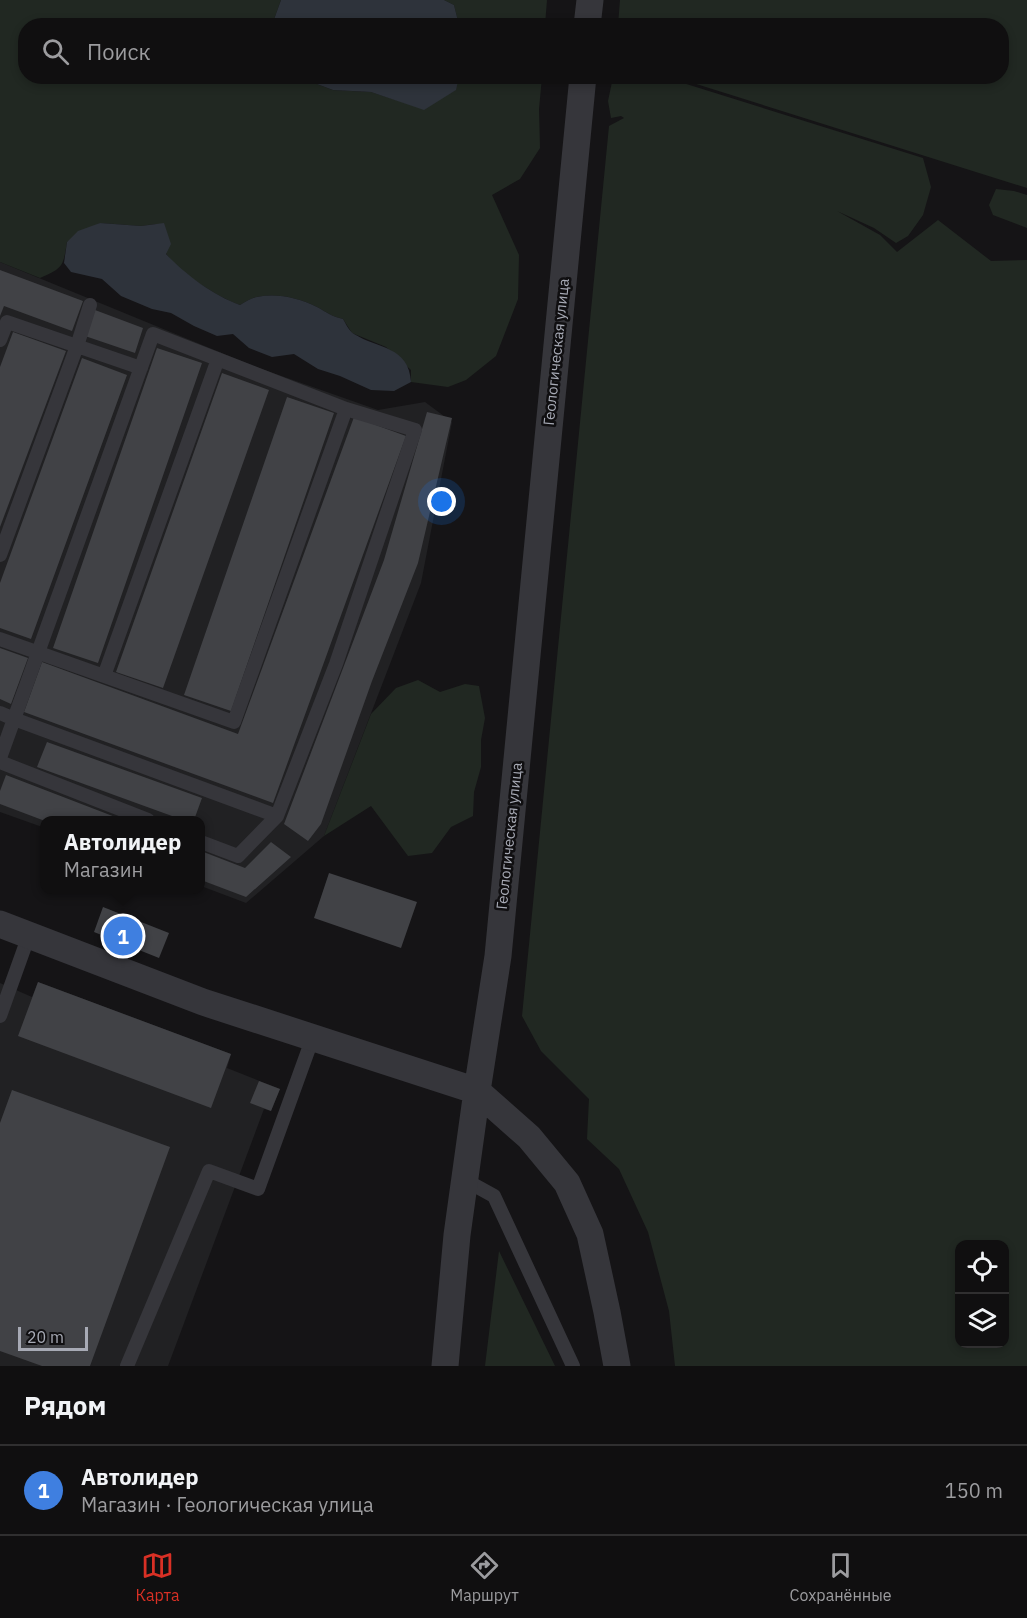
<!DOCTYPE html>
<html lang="ru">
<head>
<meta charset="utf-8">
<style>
  body { margin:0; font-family:"IBM Plex Sans",sans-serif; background:#1e1d1e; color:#f1f3f6 }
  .controls { position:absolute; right:18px; bottom:18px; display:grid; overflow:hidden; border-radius:12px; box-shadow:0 3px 9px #0003 }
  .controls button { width:54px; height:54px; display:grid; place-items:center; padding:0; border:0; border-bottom:2px solid #302f30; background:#100f10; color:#f1f3f6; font:30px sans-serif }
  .scale { position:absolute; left:18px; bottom:15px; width:70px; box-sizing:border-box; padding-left:6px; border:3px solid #a7aab5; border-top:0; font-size:16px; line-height:21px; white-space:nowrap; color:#a7aab5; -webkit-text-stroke:4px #100f11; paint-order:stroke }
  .you { position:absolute; left:442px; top:502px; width:21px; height:21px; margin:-15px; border:4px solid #fff; border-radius:50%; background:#1a73e8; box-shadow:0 0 0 9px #1a73e833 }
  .badge { display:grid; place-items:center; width:39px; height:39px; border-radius:50%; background:#d93025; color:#fff; font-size:20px; font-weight:700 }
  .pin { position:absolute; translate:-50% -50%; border:3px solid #fff; box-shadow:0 2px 6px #0006 }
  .popup { position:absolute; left:40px; top:816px; width:165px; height:78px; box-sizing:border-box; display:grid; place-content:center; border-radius:12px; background:#100f10; filter:drop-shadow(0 2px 4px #0005); font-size:20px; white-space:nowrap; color:#9c9c9f }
  .popup b { font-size:22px; color:#f1f3f6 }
  .popup::after { content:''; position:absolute; left:50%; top:100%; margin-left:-12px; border:12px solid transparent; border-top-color:#100f10 }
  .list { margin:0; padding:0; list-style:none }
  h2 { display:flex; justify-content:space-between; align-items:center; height:78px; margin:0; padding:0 24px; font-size:26px }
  h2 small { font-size:20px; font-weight:400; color:#9c9c9f }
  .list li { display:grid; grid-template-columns:39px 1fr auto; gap:18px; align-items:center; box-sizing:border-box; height:90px; padding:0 24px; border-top:2px solid #302f30 }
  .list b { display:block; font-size:22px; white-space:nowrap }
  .list p { margin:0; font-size:20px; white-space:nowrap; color:#9c9c9f }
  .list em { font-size:20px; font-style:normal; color:#9c9c9f }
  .icon { flex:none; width:33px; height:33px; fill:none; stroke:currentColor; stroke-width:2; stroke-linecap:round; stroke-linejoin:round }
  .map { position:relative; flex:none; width:1027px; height:1366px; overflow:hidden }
  .search { position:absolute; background:#100f10; box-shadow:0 3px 9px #0003; left:18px; right:18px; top:18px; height:66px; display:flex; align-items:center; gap:15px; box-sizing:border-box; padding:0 21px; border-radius:24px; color:#9c9c9f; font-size:22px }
  .sheet { height:168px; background:#100f10 }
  nav { display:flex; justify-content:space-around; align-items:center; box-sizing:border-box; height:84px; border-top:2px solid #302f30; background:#100f10; font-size:16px; color:#9c9c9f }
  nav a { display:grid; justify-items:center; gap:3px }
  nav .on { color:#d93025 }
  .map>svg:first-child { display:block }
</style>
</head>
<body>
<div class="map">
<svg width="1027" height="1366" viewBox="0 0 1027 1366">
  <rect width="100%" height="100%" fill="#151416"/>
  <!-- built -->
  <path fill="#212123" d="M 0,262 L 256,367 L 378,410 L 425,402 L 452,422 L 421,583 L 324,836 L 246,903 L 201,886 L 201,820 L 45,820 L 45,828 L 0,812 Z
    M 38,982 L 231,1054 L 227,1068 L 280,1089 L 271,1111 L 264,1109 L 168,1366 L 0,1366 L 0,983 L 32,997 Z"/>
  <!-- green -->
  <path fill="#212822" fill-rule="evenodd" d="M 0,0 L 281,0 L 272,25 L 26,26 L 26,76 L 298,77 L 333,90 L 371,92 L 424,109 L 455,90 L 459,77 L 542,77 L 539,109 L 540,148 L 520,179 L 492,195 L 519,255 L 518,299 L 496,356 L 466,380 L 448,387 L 411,382 L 411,370 L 386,347 L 352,333 L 343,319 C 333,317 326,312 317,307 C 299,298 277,293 257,297 C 251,298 245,302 240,305 C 219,298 180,273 167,255 C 162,246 159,233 156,224 L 141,226 L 100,223 L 67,242 C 63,267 63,268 40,278 L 0,262 Z
    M 444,0 L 547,0 L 545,25 L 459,25 L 454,5 Z
    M 620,0 L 1027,0 L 1027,188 L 674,77 L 1002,76 L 1002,26 L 618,25 Z
    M 613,77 L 664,77 L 923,158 L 931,187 L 923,215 L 908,236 L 896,243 L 874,228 L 837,211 L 880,235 L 897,252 L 938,220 L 991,261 L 1027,260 L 1027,1366 L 675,1366 L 669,1311 L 648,1232 L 619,1169 L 587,1139 L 589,1099 L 541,1051 L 522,1016 L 609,126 L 624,118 L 621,116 L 611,118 L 608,101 ZM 960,1244 L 1004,1244 L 1004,1344 L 960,1344 Z
    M 996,189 L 1014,191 L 1027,195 L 1027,228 L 993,215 L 989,205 Z
    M 418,680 L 440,692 L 465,684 L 479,686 L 485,718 L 481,740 L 481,767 L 474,792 L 473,816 L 451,827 L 432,853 L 408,856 L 371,806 L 324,836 L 371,714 L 396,688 Z
    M 499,1251 L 555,1366 L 485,1366 Z"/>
  <!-- water -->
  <path fill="#2e333b" d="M 281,0 L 444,0 L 454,5 L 459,25 L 272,25 Z
    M 298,77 L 459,77 L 456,90 L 424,110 L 371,92 L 333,90 Z
    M 100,223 L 141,226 L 164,223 L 171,244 L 166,254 C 186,275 213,295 240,305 C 245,302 251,298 257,297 C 277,293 299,298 317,307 C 326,312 333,317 343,319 C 346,324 349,331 354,334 C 378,349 409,346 411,382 L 394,391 L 371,390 L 340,376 L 318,369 L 294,354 L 272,357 L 249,348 L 233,334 L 217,336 L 194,326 L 171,313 L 152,309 L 121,296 L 102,279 L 71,272 L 64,263 L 67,242 L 78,231 Z"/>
  <!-- building -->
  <path fill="#414246" d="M 0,270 L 83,301 L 72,331 L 4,306 L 0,316 Z
    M 95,310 L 143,328 L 135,353 L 85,336 Z
    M 13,332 L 66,351 L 0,527 L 0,367 Z
    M 157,348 L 202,363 L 98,663 L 53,648 Z
    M 82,358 L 127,375 L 31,639 L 0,628 L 0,583 Z
    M 222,373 L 269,390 L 163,688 L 116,672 Z
    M 287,397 L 334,413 L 231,711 L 184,695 Z
    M 427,412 L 452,418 L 418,563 L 372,681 L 321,824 L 308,841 L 284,824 L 384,560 Z
    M 354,417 L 406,436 L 273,803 L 24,712 L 42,662 L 238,734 Z
    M 0,648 L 28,658 L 11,704 L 0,699 Z
    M 47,742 L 202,798 L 194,820 L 183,820 L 37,767 Z
    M 6,775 L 123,820 L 45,821 L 0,804 L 0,791 Z
    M 271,842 L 291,857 L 246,897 L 201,880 L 201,851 L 245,868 Z
    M 329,873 L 417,902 L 401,948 L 314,918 Z
    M 103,907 L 169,933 L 159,958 L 94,932 Z
    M 38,982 L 231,1054 L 211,1108 L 18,1036 Z
    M 259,1081 L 280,1089 L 271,1111 L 250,1103 Z
    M 12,1090 L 170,1147 L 90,1366 L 42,1366 L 0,1351 L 0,1123 Z"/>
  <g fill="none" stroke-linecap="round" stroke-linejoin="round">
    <!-- lane -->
    <path stroke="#36363b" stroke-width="14" d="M 0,340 L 7,322 L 141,368
      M 0,555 L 77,346 L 90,305
      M 0,639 L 234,722 L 346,409
      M 104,676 L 218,359
      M 0,713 L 14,719 L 277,816 L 336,664 L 415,430 L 346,409 L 153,334 L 14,719 L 0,758
      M 0,762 L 148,820
      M 201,842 L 238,856 L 277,816
      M 0,1016 L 29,935
      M 465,1180 L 494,1196 L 573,1366
      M 127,1366 L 209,1171 L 258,1189 L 313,1037"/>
    <!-- street -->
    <path stroke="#36363b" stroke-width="27" d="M 587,26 L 590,0
      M 0,924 L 203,1002 L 477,1091 L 529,1137 L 567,1183 L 590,1234 L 607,1312 L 617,1366
      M 445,1366 L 457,1235 L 477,1091 L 498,956 L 583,76"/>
  </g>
  <g text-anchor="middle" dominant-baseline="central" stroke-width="5" stroke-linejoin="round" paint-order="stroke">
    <!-- street labels -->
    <g font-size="15" fill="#a7aab5" stroke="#100f11">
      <text transform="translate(556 352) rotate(-84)">Геологическая улица</text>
      <text transform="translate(509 836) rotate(-84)">Геологическая улица</text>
    </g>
  </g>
</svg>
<div class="controls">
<button><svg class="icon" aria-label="locate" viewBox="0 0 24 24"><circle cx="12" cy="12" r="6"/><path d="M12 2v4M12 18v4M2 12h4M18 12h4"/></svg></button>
<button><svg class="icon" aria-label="layers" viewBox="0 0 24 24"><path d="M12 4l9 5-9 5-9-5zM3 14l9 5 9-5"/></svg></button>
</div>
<div class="scale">20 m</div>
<div class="you"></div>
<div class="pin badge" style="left:123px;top:936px;background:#3f7fe0">1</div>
<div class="popup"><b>Автолидер</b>Магазин</div>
<div class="search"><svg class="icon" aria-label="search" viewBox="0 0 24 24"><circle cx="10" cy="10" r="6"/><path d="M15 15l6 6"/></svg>Поиск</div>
</div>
<section class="sheet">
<h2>Рядом<small></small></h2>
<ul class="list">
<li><span class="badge" style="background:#3f7fe0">1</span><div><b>Автолидер</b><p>Магазин · Геологическая улица</p></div><em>150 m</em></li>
</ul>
</section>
<nav>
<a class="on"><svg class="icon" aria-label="map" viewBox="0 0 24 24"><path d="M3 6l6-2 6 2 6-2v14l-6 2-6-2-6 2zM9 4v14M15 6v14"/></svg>Карта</a>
<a><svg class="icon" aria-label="directions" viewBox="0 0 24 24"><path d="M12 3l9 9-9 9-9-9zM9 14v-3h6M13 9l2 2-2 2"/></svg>Маршрут</a>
<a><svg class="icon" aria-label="saved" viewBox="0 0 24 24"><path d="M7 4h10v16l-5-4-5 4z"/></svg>Сохранённые</a>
</nav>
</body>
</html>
